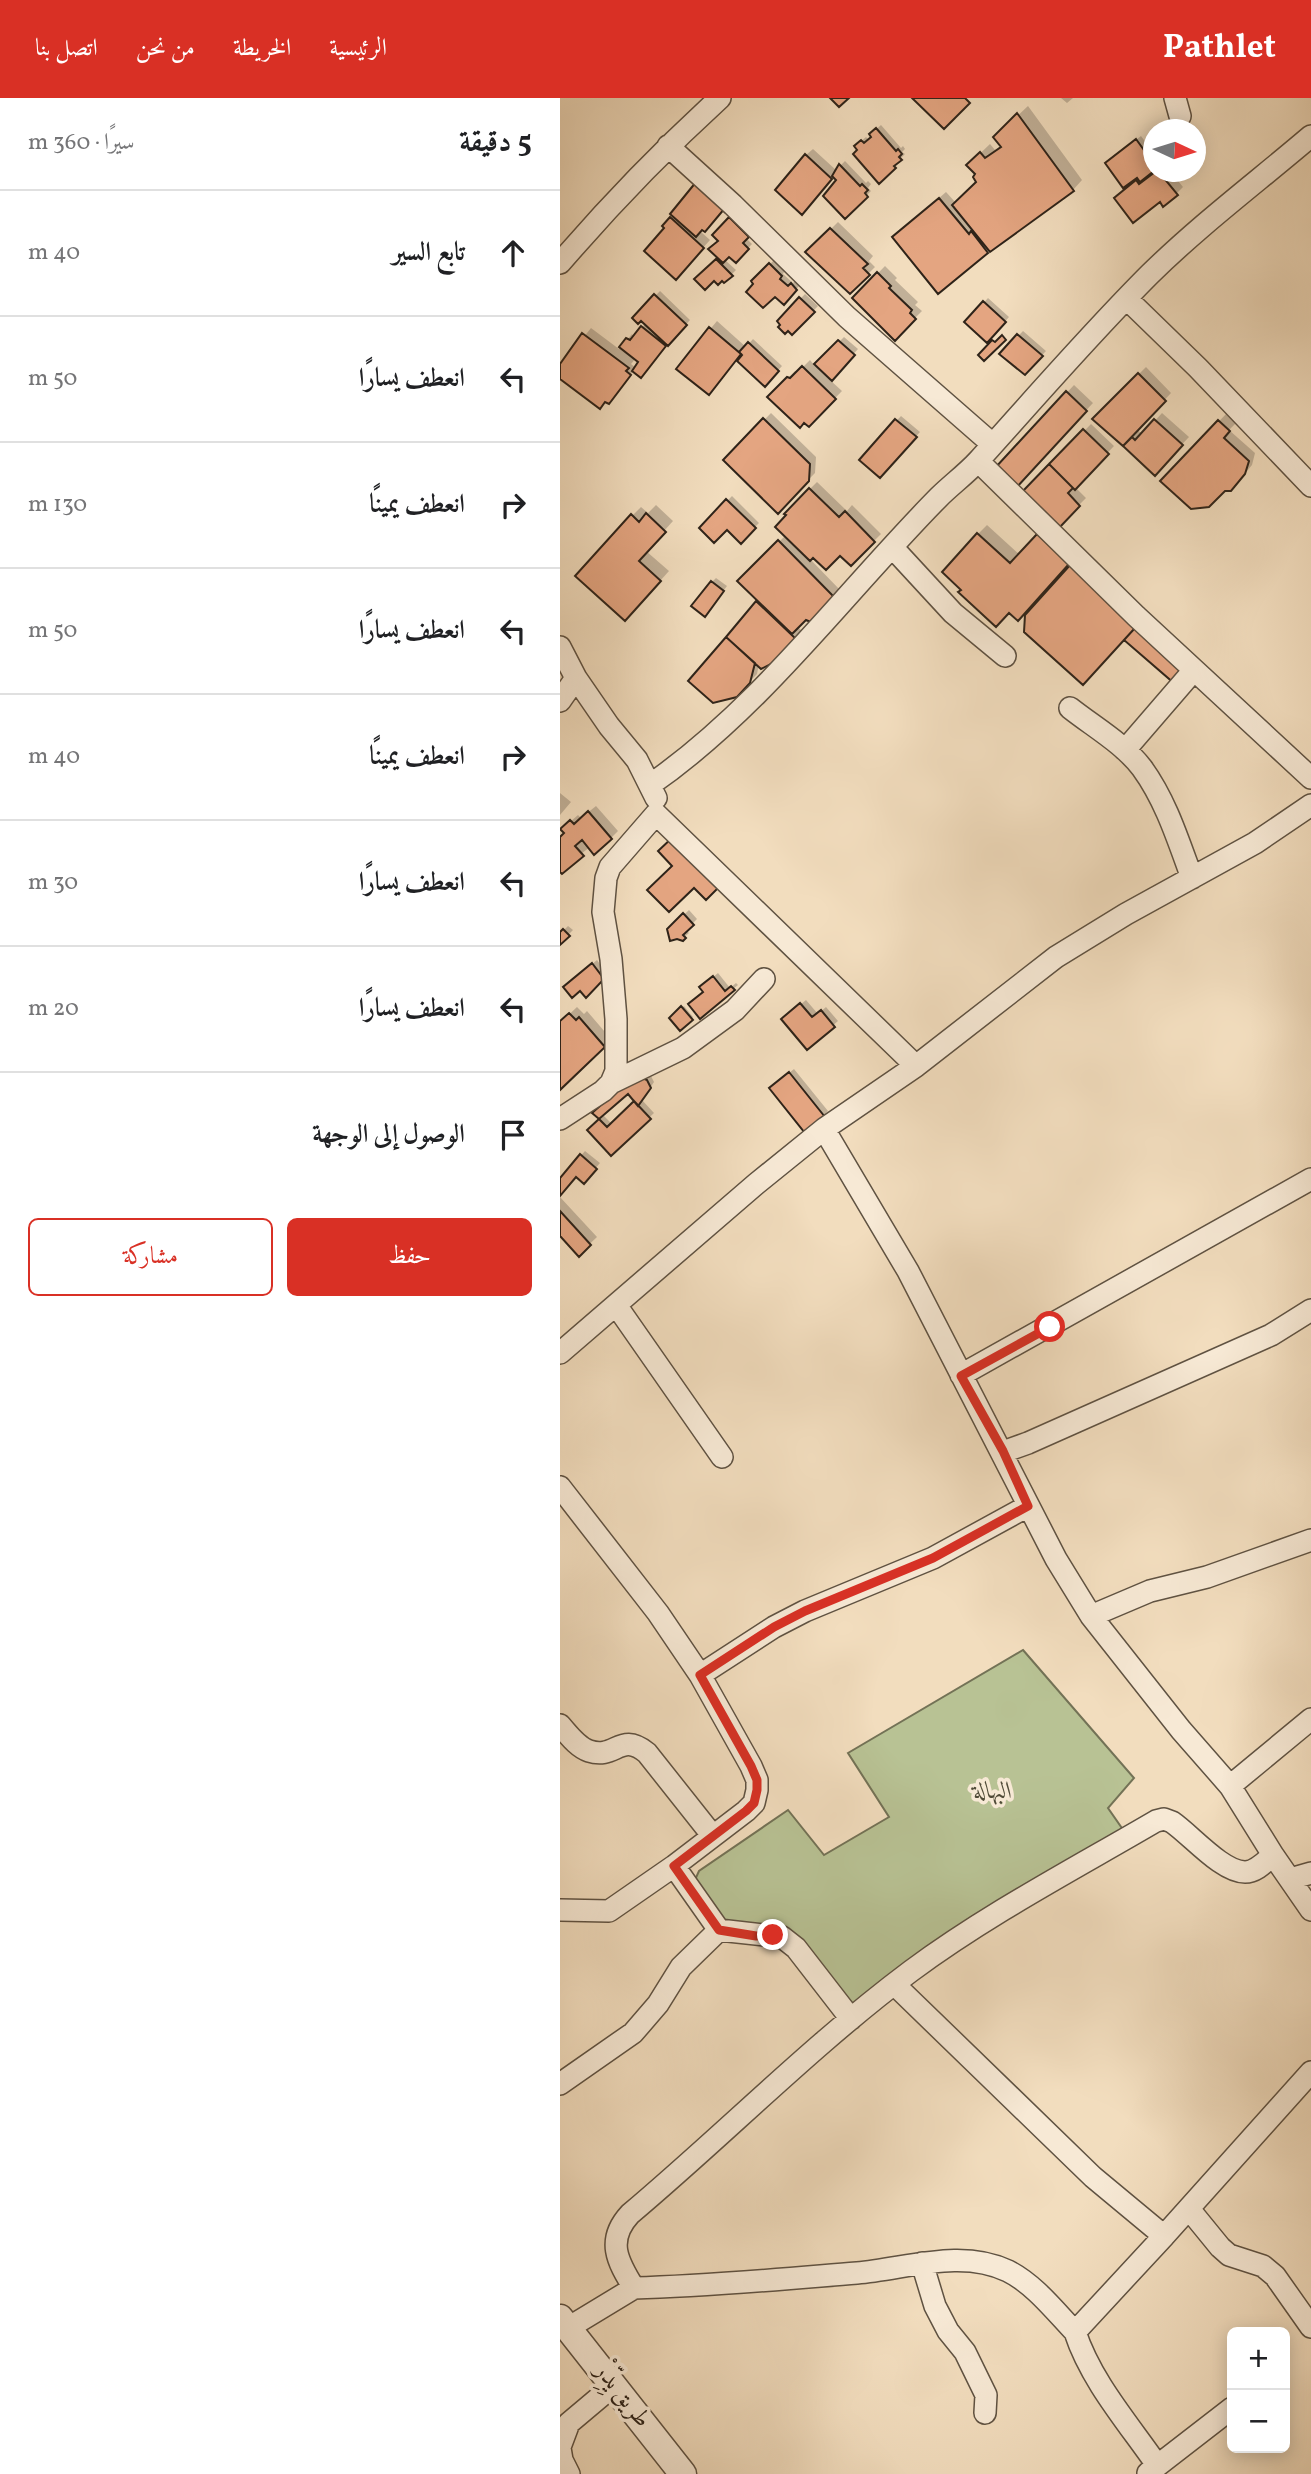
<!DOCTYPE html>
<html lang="ar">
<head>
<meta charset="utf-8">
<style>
  body { margin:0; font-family:Vollkorn,Amiri,serif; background:#f2f2f2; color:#202124; direction:rtl }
  .controls { position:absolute; right:21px; bottom:21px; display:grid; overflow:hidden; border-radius:10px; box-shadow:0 4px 18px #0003 }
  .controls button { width:63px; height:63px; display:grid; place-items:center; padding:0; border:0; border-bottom:2px solid #e0e0e0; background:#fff; color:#202124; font:35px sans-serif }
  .compass { position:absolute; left:583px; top:21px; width:63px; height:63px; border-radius:50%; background:#fff; box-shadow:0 4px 18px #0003; rotate:94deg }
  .stop { position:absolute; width:21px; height:21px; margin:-16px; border:5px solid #d93025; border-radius:50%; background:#fff }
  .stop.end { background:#d93025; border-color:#fff; box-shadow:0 2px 7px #0008 }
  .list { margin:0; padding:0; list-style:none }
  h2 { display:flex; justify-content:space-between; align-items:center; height:91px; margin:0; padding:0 28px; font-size:30px }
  h2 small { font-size:23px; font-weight:400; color:#757577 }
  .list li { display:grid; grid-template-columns:46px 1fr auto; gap:21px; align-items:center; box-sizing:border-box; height:126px; padding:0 28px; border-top:2px solid #e0e0e0 }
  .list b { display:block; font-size:26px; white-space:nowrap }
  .list em { font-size:23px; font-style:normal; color:#757577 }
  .actions { display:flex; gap:14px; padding:21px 28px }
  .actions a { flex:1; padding:16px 0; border:2px solid #d93025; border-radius:10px; text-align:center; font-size:24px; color:#d93025 }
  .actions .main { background:#d93025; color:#fff }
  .icon { flex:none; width:38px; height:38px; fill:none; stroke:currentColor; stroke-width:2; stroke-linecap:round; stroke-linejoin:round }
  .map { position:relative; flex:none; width:751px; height:2376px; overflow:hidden; direction:ltr }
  header { display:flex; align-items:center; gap:42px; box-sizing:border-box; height:98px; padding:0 35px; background:#d93025; color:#fff }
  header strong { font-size:33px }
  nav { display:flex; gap:38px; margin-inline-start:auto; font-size:24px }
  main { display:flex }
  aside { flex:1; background:#fff }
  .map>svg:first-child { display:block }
</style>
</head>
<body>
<header>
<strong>Pathlet</strong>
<nav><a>الرئيسية</a><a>الخريطة</a><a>من نحن</a><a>اتصل بنا</a></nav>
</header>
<main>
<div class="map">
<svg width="751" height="2376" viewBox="0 0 751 2376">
  <rect width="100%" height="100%" fill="#f2ddbe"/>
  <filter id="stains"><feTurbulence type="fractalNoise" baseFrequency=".00286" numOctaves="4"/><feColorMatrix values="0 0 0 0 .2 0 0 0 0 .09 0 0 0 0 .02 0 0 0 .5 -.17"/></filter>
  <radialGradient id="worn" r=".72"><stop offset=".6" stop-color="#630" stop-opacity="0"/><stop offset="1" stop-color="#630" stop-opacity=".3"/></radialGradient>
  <!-- green -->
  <path fill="#b8c294" stroke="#737256" stroke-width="2" d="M 463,1552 L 574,1680 L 548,1710 L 566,1736 L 295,1911 L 235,1847 L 174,1835 L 134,1784 L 139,1773 L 228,1712 L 264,1757 L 329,1719 L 288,1655 Z"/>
  <!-- shadow -->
  <path fill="#0003" fill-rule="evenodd" d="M 501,0 L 513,0 L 507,5 Z
    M 468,8 L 522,82 L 513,92 L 430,151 L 378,193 L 341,133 L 386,94 L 396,105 L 418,84 L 417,76 L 408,67 L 430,46 L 435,52 L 442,47 L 435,39 Z
    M 321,27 L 341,50 L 343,48 L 345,51 L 342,54 L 345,56 L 338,63 L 339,65 L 319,84 L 296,48 L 306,39 L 309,42 L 313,38 L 311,36 Z
    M 581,38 L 594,56 L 594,71 L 585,78 L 587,81 L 596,74 L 611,74 L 623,89 L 617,95 L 600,102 L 563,94 L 579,80 L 551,61 Z
    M 253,51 L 276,72 L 285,63 L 306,85 L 308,83 L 311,86 L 308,90 L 311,93 L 285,119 L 279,82 L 274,78 L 249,108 L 246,57 Z
    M 174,116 L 192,133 L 186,140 L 192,146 L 176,163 L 169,157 L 165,162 L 176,172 L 165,183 L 136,181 L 160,159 L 160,142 L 154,136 Z
    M 114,117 L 142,130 L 140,133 L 150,142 L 123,172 L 104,128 Z
    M 278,124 L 313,158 L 309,163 L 315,169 L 290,194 L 248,154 Z
    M 214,162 L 225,172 L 223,176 L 233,185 L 236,182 L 240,187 L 224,205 L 215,196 L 195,187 L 194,183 Z
    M 325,168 L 337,180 L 335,182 L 358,204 L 355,207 L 362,213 L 335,240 L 294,200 Z
    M 100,193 L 130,222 L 85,273 L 74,272 L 56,297 L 0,279 L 0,269 L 31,230 L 59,251 L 72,236 L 74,239 L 86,225 L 81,220 L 74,220 ZM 76,260 L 81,264 L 76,270 L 71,266 Z
    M 245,196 L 258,208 L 232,235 L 219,223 Z
    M 428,200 L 449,219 L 427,243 L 406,224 Z
    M 157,223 L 186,249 L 193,241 L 222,268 L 205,287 L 182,254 L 155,287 L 118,270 Z
    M 463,233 L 486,253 L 465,275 L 441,256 Z
    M 284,239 L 298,251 L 270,282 L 282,293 L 249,327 L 210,299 L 235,273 L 238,274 L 250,262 L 255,268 Z
    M 586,269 L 611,295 L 577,332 L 583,336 L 602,315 L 629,339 L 595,375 L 534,321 Z
    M 514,287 L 533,305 L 456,387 L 437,370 Z
    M 211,315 L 256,359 L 255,375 L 218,413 L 165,362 Z
    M 666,316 L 676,325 L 669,332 L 695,355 L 692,367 L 678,384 L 664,392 L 602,383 Z
    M 341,318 L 360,334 L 320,378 L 301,361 Z
    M 531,326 L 554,348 L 515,389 L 526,400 L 499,427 L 465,394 Z
    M 257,384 L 287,413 L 292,407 L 321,436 L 291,466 L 281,455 L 253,458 L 250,461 L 282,494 L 246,520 L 237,528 L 242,533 L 214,562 L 199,566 L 197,576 L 176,598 L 131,583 L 199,503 L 179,483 L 225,438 L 228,417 L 226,415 Z
    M 172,398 L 199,425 L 181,443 L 167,429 L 141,430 Z
    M 96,407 L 113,423 L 86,453 L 109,473 L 74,512 L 72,418 L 81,409 L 88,415 Z
    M 427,427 L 460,457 L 487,428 L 585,516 L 486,491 L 467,512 L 418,436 Z
    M 156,480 L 167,488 L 149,512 L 152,484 Z
    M 0,695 L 11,704 L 0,717 Z
    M 36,708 L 58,733 L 51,740 L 30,749 L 0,772 L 0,740 L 6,735 L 10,724 L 18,717 L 21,720 Z
    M 129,812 L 137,821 L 126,832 L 129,835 L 122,841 L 109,831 Z
    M 8,828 L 13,832 L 0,845 L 0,836 Z
    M 37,862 L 47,876 L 26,898 L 10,885 Z
    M 158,875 L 170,890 L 176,885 L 178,887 L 140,918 L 146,885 Z
    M 246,902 L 258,916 L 266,909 L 278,923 L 247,950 L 228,917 Z
    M 124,908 L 133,919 L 121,930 L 111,920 Z
    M 17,909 L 24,916 L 27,913 L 51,941 L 0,989 L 0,925 Z
    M 234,971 L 268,1013 L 264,1017 L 215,986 Z
    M 81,973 L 91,978 L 94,984 L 82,1002 L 94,1015 L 51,1056 L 29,1032 L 41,1021 L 34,1015 ZM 68,994 L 77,1003 L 52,1026 L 42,1016 Z
    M 25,1053 L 40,1065 L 28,1079 L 16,1077 L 0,1096 L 0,1082 Z
    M 0,1099 L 37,1139 L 19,1156 L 0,1135 Z"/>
  <!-- building -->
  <path fill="#e4a581" stroke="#2e2319" stroke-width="2" d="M 270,0 L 289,0 L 279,9 Z
    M 352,0 L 405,0 L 410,5 L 384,31 Z
    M 457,15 L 514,93 L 430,154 L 392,107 L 416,84 L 413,79 L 415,76 L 406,67 L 420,54 L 425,60 L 441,49 L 433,39 Z
    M 316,30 L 336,53 L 338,51 L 342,56 L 339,59 L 342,62 L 334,68 L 336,70 L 319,86 L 293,56 L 297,52 L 294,48 L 301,42 L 304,45 L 311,39 L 309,36 Z
    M 576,41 L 594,66 L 594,73 L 580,84 L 577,80 L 563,90 L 545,65 Z
    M 245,56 L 272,81 L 242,117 L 215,92 Z
    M 279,66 L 300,88 L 302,86 L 308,92 L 305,95 L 308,99 L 285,121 L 263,98 L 276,82 L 272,78 Z
    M 595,74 L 599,74 L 618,97 L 603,109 L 600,104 L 573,125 L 554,100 L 576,82 L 579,86 Z
    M 136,84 L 165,110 L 145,134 L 142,132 L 136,139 L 110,116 Z
    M 379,100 L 409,136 L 411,133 L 428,155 L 378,196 L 332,139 Z
    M 110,119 L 144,150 L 116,182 L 84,153 L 104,130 L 102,128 Z
    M 169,119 L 189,139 L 183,145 L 189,151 L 176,165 L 169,159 L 163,165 L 148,151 L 158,143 L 152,137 Z
    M 270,130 L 308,166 L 303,170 L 310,177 L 290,196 L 245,154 Z
    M 156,161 L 173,178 L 164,185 L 162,183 L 158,187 L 154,183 L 145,192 L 134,181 Z
    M 209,165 L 222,178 L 220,181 L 228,188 L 231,185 L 237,192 L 224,207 L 215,199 L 203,210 L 186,194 L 193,186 L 191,183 Z
    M 317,174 L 331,188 L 329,190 L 352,212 L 350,215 L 356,221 L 335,243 L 292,200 Z
    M 94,196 L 127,227 L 108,248 L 81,223 L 78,226 L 72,220 Z
    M 239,199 L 255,214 L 232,237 L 228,233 L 225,236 L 218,229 L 220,227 L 217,223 Z
    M 423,203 L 446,224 L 427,245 L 404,224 Z
    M 81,228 L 106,248 L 81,280 L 72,273 L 78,264 L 59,249 L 66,240 L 70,242 Z
    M 149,229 L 181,256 L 149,297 L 116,271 Z
    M 22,235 L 69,270 L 66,273 L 71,277 L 49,306 L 45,304 L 40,311 L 0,281 L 0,266 Z
    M 457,236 L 483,258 L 465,277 L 439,256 Z
    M 442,237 L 446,242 L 424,263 L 418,257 L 432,242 L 435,244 Z
    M 278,242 L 295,257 L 272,283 L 254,266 Z
    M 188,244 L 219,273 L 205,289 L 177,263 L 182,257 L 179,254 Z
    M 242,268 L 276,301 L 249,329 L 244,325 L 240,330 L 207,299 L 227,279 L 230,280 Z
    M 578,275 L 606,303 L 563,348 L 532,321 Z
    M 506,293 L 527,313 L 456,390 L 435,370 Z
    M 203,320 L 250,366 L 249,383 L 218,416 L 163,362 Z
    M 335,321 L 357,339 L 320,380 L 299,362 Z
    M 594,321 L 623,347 L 595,378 L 563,348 L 572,339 L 575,342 Z
    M 658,322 L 670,333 L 664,340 L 689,363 L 685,376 L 671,393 L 665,393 L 649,409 L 631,411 L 600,383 Z
    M 523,331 L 549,356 L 515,392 L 489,366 Z
    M 489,366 L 513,390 L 508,395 L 520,408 L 499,430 L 462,394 Z
    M 249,390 L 279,419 L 285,413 L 315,444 L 291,468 L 280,458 L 266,472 L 253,460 L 250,463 L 215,429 L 226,417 L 224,416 Z
    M 166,401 L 196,430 L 181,446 L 167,432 L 154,445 L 139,430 Z
    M 86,415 L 106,434 L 79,463 L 101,483 L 65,523 L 15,478 L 71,416 L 79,424 Z
    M 417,435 L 450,465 L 477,436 L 509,466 L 458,523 L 449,515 L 436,529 L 398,494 L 401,492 L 382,474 Z
    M 218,442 L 277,502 L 253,525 L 246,522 L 232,536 L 177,483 Z
    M 511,466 L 575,530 L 523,587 L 464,534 L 465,517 Z
    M 151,483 L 164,493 L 145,519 L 131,508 Z
    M 196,503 L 236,541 L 215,564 L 201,571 L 166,539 Z
    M 575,530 L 626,574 L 615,586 L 564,542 Z
    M 166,539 L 195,565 L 190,585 L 177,599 L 153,605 L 128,583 Z
    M 28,713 L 52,741 L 34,757 L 22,742 L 15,748 L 24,758 L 2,776 L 0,774 L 0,739 L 4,735 L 0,731 L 10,722 L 14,726 Z
    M 113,739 L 160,788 L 146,802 L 134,790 L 109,814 L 87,792 L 112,768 L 98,753 Z
    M 123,815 L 134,827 L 123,837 L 126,840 L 123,843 L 117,841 L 110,843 L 107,831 Z
    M 3,831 L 10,838 L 0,847 L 0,834 Z
    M 32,865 L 44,881 L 26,900 L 20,893 L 12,900 L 3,889 Z
    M 153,878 L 165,893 L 171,888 L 175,892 L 140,921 L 128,906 L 143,894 L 139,889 Z
    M 240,905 L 252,919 L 261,912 L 275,929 L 247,952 L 221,921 Z
    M 121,908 L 133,922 L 120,933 L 109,920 Z
    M 9,915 L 16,922 L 19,919 L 45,949 L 0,992 L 0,923 Z
    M 229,974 L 265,1019 L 245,1035 L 209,990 Z
    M 75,977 L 87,982 L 91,990 L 78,1008 L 68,996 L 39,1021 L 32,1015 Z
    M 74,1003 L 91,1021 L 51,1058 L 27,1032 L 39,1021 L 47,1029 Z
    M 20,1056 L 37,1071 L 24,1086 L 16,1079 L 0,1098 L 0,1080 Z
    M 0,1113 L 31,1147 L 19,1159 L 0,1138 Z"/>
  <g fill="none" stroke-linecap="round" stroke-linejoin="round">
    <defs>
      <path id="minor" d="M 615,0 L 620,18
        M 108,48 L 173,107 L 287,219 L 431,345
        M 0,165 C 50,107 103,52 160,0
        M 567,201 L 638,270 L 751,388
        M 418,363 L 576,518 L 751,680
        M 333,450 L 393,515 L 445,558
        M 0,549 L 16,580 L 49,628 L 77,662 L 96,700
        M 0,603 L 16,580
        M 510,610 C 534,629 564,646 582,670 C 606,703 618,742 632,780
        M 565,652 L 634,572
        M 90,687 C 202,609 284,495 379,399 C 391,387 406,376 418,363 C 475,300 530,236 590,176 C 641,126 697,84 751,38
        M 51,985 L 123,950 L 175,912 L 204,881
        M 0,1021 L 43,993 L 51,985 L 56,973 L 56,921 L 51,861 L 43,814 L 46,780 L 50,769 L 96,716 L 356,968
        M 56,1207 L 162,1359
        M 0,1255 L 196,1086 L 264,1031 L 356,968 L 496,859 L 566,816 L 695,745 L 751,707
        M 401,1277 L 751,1081
        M 443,1354 L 468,1345 L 711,1237 L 751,1212
        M 0,1389 L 98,1515 L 140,1577 L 191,1668 L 197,1682 L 197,1692 L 194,1705 L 186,1713 L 114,1768 L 49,1813 L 0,1812
        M 531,1518 L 590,1493 L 647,1479 L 751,1442
        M 140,1577 L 214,1529 L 245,1513 L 373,1460 L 468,1408
        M 0,1627 C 8,1636 17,1649 29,1653 C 56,1662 60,1633 87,1655 L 152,1737
        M 670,1688 L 751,1621
        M 713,1757 L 751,1812
        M 730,1781 L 751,1775
        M 159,1832 L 222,1839 L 236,1850 L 291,1921
        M 0,1986 L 73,1935 L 98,1906 L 121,1869 L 159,1832 L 114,1768
        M 629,2111 L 660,2149 L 669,2157 L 703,2168 L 715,2178 L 751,2229
        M 604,2138 L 751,1974
        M 362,2165 L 375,2208 L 388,2233 L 405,2254 L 426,2297 L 425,2315
        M 74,2190 C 149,2188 223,2181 297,2175 C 346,2171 401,2150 448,2173 C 474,2186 495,2213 515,2234 L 604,2138 L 533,2079 L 335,1887
        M 8,2230 L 74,2190 C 57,2163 46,2142 70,2116 C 165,2036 252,1947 351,1873 C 428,1816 514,1771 596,1723 L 604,1721 L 612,1724 C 631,1737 662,1774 685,1774 C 696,1774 705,1764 713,1757 L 670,1688 L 621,1632 L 531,1518 L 496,1461 L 348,1173 L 264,1031
        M 515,2234 C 531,2283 568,2325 597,2367
        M 0,2349 L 9,2325 L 53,2288
        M 0,2350 L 2,2362 L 9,2376
        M 588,2375 L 672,2310"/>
      <path id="tertiary" d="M 0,2220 L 123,2376"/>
    </defs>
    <!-- minor casing -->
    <use href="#minor" stroke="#5f5242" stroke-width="24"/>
    <!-- tertiary casing -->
    <use href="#tertiary" stroke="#5f5242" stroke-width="29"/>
    <!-- minor -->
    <use href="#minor" stroke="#f7e9d5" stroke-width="21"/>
    <!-- tertiary -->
    <use href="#tertiary" stroke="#f7e9d5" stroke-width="26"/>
  </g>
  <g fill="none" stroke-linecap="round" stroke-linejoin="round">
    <!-- route -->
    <path stroke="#d93025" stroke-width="9" d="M 213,1837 L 196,1838 L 159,1832 L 114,1768 L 186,1713 L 194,1705 L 197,1692 L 197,1682 L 191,1668 L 140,1577 L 214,1529 L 245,1513 L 373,1460 L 468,1408 L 443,1353 L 401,1278 L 490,1229"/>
  </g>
  <g text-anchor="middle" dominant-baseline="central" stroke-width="7" stroke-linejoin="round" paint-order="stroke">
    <!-- park labels -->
    <g font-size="24" font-style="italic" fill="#504b38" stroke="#f7e9d5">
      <text x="433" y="1694">البهالة</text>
    </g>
    <!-- street labels -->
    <g font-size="24" fill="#2e2319" stroke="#f7e9d5">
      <text transform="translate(62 2298) rotate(52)">طريق يِدِّرْ</text>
    </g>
  </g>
  <rect width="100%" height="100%" filter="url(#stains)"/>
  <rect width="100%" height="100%" fill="url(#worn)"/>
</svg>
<div class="controls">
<button>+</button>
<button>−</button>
</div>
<svg class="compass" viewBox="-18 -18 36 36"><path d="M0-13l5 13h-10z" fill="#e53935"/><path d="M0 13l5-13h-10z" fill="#757577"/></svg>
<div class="stop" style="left:490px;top:1229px"></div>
<div class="stop end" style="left:213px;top:1837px"></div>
</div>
<aside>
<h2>5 دقيقة<small>سيرًا · 360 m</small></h2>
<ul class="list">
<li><svg class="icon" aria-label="ahead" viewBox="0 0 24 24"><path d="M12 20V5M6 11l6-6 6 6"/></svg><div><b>تابع السير</b></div><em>40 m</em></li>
<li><svg class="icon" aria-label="left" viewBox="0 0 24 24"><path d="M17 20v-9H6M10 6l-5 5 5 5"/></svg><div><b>انعطف يسارًا</b></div><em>50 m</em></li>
<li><svg class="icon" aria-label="right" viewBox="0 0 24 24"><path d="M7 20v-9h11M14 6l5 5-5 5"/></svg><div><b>انعطف يمينًا</b></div><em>130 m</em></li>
<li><svg class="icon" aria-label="left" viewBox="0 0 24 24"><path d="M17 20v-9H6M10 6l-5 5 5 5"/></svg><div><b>انعطف يسارًا</b></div><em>50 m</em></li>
<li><svg class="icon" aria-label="right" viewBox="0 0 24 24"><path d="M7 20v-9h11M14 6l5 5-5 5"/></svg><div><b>انعطف يمينًا</b></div><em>40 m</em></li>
<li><svg class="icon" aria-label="left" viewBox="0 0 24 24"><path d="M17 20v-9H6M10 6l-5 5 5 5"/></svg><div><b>انعطف يسارًا</b></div><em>30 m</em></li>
<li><svg class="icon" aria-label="left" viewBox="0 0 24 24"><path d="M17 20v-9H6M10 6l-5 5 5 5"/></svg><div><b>انعطف يسارًا</b></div><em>20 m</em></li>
<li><svg class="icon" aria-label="arrive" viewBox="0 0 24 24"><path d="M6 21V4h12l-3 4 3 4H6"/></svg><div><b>الوصول إلى الوجهة</b></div></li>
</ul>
<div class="actions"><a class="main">حفظ</a><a>مشاركة</a></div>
</aside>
</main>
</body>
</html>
